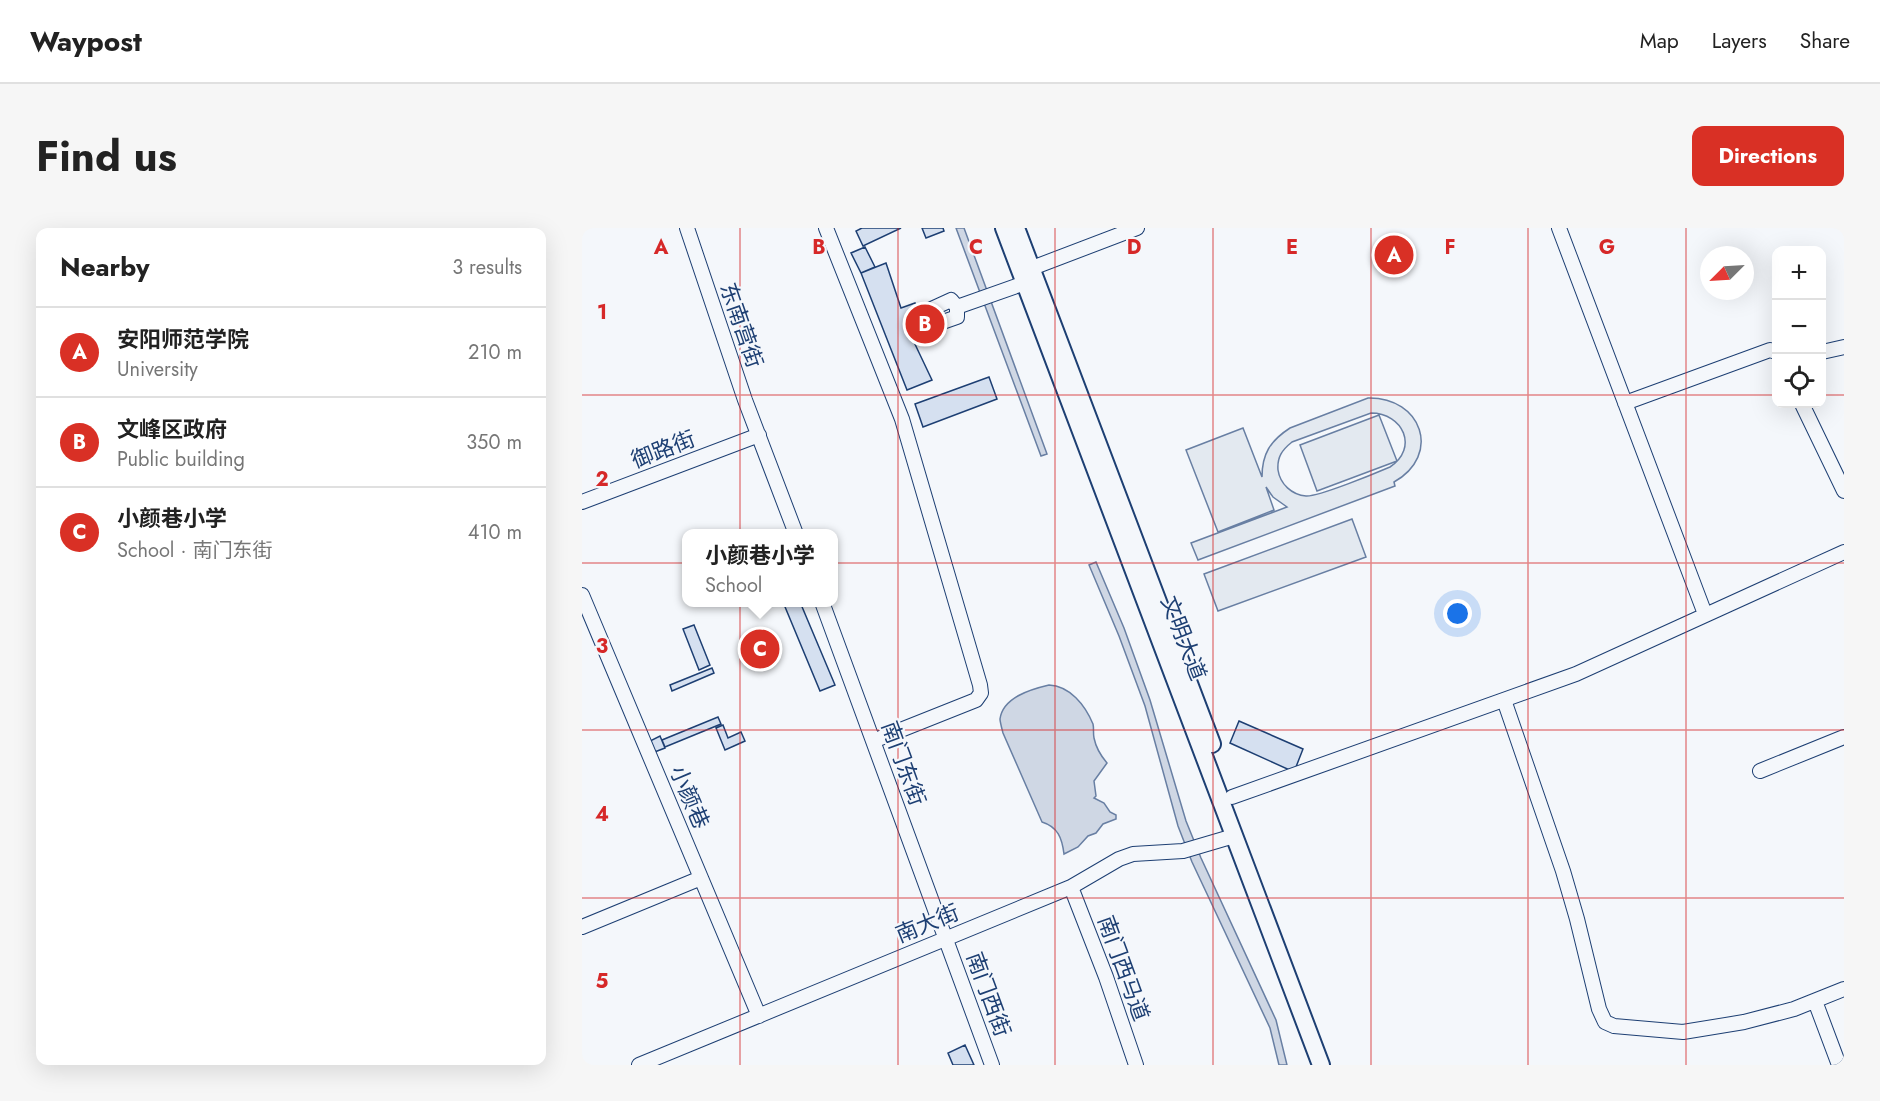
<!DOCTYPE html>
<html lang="en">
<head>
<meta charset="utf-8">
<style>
  body { margin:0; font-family:Jost,"Noto Sans SC",sans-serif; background:#f6f6f6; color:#222 }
  .controls { position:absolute; right:18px; top:18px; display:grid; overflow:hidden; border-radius:12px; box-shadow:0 6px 24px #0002 }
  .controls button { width:54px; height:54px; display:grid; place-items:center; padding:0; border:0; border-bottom:2px solid #e0e0e0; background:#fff; color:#222; font:30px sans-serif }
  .compass { position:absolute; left:1118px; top:18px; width:54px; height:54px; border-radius:50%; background:#fff; box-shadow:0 6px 24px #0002; rotate:246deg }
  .you { position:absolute; left:876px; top:386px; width:21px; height:21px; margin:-15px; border:4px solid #fff; border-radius:50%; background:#1a73e8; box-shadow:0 0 0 9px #1a73e833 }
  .badge { display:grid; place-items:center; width:39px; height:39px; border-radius:50%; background:#d93025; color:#fff; font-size:20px; font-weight:700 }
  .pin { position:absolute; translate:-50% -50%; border:3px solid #fff; box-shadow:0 2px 6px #0006 }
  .popup { position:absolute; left:100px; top:301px; width:156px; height:78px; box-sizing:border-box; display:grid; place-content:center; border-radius:12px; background:#fff; filter:drop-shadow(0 2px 4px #0005); font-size:20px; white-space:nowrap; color:#767676 }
  .popup b { font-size:22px; color:#222 }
  .popup::after { content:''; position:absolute; left:50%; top:100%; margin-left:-12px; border:12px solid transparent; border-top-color:#fff }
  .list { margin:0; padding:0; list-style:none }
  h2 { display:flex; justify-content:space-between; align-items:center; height:78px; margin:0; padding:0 24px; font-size:26px }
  h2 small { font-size:20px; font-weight:400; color:#767676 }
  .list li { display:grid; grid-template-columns:39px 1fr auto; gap:18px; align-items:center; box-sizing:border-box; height:90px; padding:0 24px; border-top:2px solid #e0e0e0 }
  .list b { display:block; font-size:22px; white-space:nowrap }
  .list p { margin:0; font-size:20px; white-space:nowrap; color:#767676 }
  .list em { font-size:20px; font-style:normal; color:#767676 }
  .icon { flex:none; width:33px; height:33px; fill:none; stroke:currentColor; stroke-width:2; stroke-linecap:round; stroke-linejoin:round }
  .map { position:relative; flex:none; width:1262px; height:837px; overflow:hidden; border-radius:12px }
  header { display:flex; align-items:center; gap:36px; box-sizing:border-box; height:84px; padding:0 30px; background:#fff; border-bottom:2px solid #e0e0e0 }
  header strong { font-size:28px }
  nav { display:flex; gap:33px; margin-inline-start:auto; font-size:21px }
  .intro { display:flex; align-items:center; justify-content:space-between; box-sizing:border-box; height:144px; padding:0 36px }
  h1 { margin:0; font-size:42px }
  .button { padding:15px 27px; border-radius:12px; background:#d93025; color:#fff; font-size:21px; font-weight:700 }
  main { display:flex; gap:36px; padding:0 36px }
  aside { flex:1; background:#fff; border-radius:12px; box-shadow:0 6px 24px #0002 }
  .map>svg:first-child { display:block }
</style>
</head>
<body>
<header>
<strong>Waypost</strong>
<nav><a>Map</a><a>Layers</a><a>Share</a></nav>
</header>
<div class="intro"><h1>Find us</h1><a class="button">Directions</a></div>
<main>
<aside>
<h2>Nearby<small>3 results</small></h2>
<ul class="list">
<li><span class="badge">A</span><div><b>安阳师范学院</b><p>University</p></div><em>210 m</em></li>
<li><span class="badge">B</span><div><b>文峰区政府</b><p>Public building</p></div><em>350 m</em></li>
<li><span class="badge">C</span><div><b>小颜巷小学</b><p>School · 南门东街</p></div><em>410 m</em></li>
</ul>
</aside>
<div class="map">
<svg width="1262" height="837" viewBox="0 0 1262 837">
  <rect width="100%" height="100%" fill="#f4f7fb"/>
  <!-- green -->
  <path fill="#e3e9f0" stroke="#687fa3" stroke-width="1.5" fill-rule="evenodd" d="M 786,170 C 840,169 860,227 812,254 L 813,258 L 616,332 L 609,315 L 705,279 L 691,269 L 684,259 L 692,282 L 636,304 L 604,222 L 661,200 L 680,249 C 680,226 688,213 708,200 ZM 789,185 C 821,185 837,220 808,239 C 794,245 736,269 724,268 C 710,267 698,256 696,242 C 695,229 700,222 710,214 Z
    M 797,187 L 815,233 L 735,263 L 718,217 Z
    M 770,291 L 784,329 L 636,383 L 622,346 Z"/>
  <!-- water -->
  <path fill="#cfd7e4" stroke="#687fa3" stroke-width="1.5" d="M 374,0 L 382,0 L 465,226 L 459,228 Z
    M 514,334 L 542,400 L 568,472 L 604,593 L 619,630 L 694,792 L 705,837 L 697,837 L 688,800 L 610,634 L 596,598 L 563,478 L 537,408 L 507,337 Z
    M 467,457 C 488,458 503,477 511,496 C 512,500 511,506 512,510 C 514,520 519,528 525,535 L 512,553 L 514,568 L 512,570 L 522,575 L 528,584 L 534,587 L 534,591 L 521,596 L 514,605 L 506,608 L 496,619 L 482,626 C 480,610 476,599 460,594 L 421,505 C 420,501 418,494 418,491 C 421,469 450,461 467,457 Z"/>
  <!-- building -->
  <path fill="#d5e0f0" stroke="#1d3f73" stroke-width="1.5" d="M 280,0 L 319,0 L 281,18 L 274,3 Z
    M 340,0 L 361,0 L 362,3 L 344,10 Z
    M 283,19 L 293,39 L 279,45 L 269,25 Z
    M 304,35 L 319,80 L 333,75 L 346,106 L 331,112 L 350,152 L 325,162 L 279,45 Z
    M 407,149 L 415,171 L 341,199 L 333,176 Z
    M 201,374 L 218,374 L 253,457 L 238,463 Z
    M 112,397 L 128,437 L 117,442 L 101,401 Z
    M 130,440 L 132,445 L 90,463 L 88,457 Z
    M 136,489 L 139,496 L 83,519 L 80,512 Z
    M 657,493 L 721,521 L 712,544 L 648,515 Z
    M 141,497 L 146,510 L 159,504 L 163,513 L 143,522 L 134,500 Z
    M 78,508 L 83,520 L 70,525 L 66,514 Z
    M 383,817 L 392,837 L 371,837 L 366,825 Z"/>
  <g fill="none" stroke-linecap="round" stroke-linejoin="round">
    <defs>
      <path id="minor" d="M 105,0 L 163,172 L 214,306
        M 244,0 L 320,191 L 398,457 L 399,465 L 394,472 L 291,513
        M 977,0 L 1123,386
        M 450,40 L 555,0
        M 369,72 L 375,79 L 375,89 L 355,96 L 347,91 L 345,83 Z
        M 375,79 L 443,55
        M 1240,124 L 1262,119
        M 1043,175 L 1188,122 L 1194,124
        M 1220,176 L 1262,263
        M 0,274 L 177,207
        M 0,367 L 177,788
        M 240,374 L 410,837
        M 922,472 L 981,643 L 995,691 L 1017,781 L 1023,794 L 1032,798 L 1101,804 L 1162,794 L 1212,781 L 1262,761
        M 1178,543 L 1262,509
        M 650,569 L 994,446 L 1262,324
        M 489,659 L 524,749 L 554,837
        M 0,699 L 119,650
        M 1233,773 L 1257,837
        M 57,837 L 489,659 L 537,631 L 551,626 L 601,623 L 652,608"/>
      <path id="major" d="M 422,0 L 739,837
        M 434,0 L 630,516"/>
    </defs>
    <!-- minor casing -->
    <use href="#minor" stroke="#1d3f73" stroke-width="16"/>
    <!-- major casing -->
    <use href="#major" stroke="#1d3f73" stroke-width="20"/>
    <!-- minor -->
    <use href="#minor" stroke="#f4f7fb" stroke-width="14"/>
    <!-- major -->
    <use href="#major" stroke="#f4f7fb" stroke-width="16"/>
  </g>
  <!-- grid -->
  <path fill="none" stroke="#d62828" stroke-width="1.5" stroke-opacity="0.55" d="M 158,0 L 158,837M 316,0 L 316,837M 473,0 L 473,837M 631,0 L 631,837M 789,0 L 789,837M 946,0 L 946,837M 1104,0 L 1104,837M 0,167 L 1194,167M 1240,167 L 1262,167M 0,335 L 1262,335M 0,502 L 1262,502M 0,670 L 1262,670"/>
  <g text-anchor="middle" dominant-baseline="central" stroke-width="4.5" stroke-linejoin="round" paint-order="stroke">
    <!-- street labels -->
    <g font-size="22" fill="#1d3f73" stroke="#f4f7fb">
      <text transform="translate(160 97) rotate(71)">东南营街</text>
      <text transform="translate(81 221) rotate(-21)">御路街</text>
      <text transform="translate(602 410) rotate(69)">文明大道</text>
      <text transform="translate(322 535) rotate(70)">南门东街</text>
      <text transform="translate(108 569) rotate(67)">小颜巷</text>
      <text transform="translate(345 695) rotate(-22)">南大街</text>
      <text transform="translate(542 740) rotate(70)">南门西马道</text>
      <text transform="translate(407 766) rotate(70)">南门西街</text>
    </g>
  </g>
  <g font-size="20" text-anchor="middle" font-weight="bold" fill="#d62828" stroke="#f4f7fb" stroke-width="4.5" stroke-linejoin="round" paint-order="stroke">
    <text x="79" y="26">A</text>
    <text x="237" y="26">B</text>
    <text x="394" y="26">C</text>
    <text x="552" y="26">D</text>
    <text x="710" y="26">E</text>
    <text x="868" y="26">F</text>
    <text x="1025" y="26">G</text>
    <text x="20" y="91">1</text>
    <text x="20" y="258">2</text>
    <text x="20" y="425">3</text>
    <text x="20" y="593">4</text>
    <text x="20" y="760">5</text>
  </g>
</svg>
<div class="controls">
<button>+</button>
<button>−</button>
<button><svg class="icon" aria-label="locate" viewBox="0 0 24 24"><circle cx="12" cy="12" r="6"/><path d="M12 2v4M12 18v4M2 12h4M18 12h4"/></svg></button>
</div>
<svg class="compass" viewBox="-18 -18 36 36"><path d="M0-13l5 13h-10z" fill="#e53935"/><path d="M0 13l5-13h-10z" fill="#767676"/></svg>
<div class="you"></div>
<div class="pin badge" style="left:812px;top:27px">A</div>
<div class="pin badge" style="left:343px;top:96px">B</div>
<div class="pin badge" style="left:178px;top:421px">C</div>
<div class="popup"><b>小颜巷小学</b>School</div>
</div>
</main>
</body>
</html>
